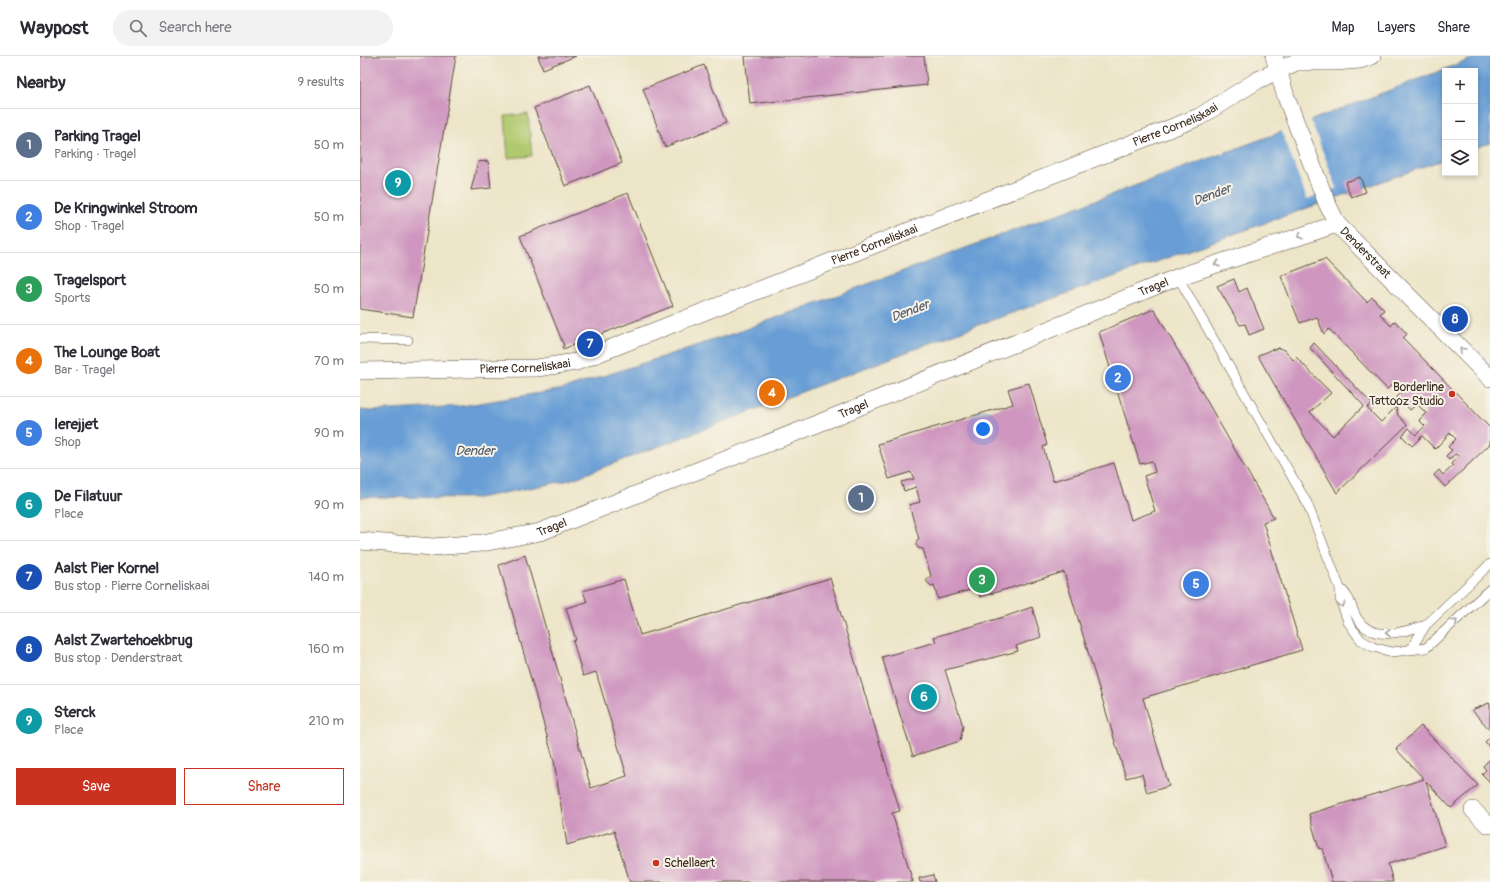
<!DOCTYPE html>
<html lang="en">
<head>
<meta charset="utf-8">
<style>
  body { margin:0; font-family:Pangolin,sans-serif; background:#f2f2f3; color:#2b2b33 }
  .controls { position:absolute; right:12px; top:12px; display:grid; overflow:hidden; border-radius:0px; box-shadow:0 2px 6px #0003 }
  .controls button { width:36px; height:36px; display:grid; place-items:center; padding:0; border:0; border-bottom:1px solid #e1e1e2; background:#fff; color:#2b2b33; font:20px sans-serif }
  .you { position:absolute; left:623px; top:373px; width:14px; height:14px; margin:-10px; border:3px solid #fff; border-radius:50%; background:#1a73e8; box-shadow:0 0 0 6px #1a73e833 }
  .badge { display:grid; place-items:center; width:26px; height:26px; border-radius:50%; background:#c8321e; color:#fff; font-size:13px; font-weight:700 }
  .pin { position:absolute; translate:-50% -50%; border:2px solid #fff; box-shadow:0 1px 4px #0006 }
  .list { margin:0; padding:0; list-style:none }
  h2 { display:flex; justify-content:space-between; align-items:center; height:52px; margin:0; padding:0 16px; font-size:17px }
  h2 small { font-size:13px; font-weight:400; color:#7c7c81 }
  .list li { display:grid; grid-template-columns:26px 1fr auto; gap:12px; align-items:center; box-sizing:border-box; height:72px; padding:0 16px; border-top:1px solid #e1e1e2 }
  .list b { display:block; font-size:15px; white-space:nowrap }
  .list p { margin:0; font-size:13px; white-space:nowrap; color:#7c7c81 }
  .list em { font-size:13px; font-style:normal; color:#7c7c81 }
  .actions { display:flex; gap:8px; padding:12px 16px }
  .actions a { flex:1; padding:9px 0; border:1px solid #c8321e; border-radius:0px; text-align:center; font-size:14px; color:#c8321e }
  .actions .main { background:#c8321e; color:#fff }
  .icon { flex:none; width:22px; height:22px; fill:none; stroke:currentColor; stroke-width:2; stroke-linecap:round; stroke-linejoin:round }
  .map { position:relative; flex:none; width:1130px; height:826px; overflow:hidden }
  header { display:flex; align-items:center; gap:24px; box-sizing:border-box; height:56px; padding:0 20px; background:#fff; border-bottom:1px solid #e1e1e2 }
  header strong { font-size:19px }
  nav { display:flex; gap:22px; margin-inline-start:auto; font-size:14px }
  .search { width:280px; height:36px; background:#f2f2f3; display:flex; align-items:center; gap:10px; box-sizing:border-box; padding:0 14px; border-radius:22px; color:#7c7c81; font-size:15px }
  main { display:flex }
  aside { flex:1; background:#fff }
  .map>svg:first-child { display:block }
</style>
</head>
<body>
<header>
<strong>Waypost</strong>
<div class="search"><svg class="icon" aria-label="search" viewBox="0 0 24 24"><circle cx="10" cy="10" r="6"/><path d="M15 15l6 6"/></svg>Search here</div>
<nav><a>Map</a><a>Layers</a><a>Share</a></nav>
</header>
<main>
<aside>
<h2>Nearby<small>9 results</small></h2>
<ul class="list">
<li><span class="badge" style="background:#5c6f8a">1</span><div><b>Parking Tragel</b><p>Parking · Tragel</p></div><em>50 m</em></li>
<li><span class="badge" style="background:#3f7fe0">2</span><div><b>De Kringwinkel Stroom</b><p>Shop · Tragel</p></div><em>50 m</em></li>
<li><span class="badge" style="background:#2e9e5b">3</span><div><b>Tragelsport</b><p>Sports</p></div><em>50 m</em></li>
<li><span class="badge" style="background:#e8710a">4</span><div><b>The Lounge Boat</b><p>Bar · Tragel</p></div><em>70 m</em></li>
<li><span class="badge" style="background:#3f7fe0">5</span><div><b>Ierejjet</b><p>Shop</p></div><em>90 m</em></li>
<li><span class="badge" style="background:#0f9aa8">6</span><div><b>De Filatuur</b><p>Place</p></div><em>90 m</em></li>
<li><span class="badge" style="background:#1a4fb4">7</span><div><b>Aalst Pier Kornel</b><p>Bus stop · Pierre Corneliskaai</p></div><em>140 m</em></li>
<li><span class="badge" style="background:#1a4fb4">8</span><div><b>Aalst Zwartehoekbrug</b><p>Bus stop · Denderstraat</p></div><em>160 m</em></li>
<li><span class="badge" style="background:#0f9aa8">9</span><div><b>Sterck</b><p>Place</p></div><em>210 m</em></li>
</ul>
<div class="actions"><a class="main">Save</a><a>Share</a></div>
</aside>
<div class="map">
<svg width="1130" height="826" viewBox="0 0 1130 826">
  <rect width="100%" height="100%" fill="#f7f3e8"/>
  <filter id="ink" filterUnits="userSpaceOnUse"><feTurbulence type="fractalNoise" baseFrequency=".025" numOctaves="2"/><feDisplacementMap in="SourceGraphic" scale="8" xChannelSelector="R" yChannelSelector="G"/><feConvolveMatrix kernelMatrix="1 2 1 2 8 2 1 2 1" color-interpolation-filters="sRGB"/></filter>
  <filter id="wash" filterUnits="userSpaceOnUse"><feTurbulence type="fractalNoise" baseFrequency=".012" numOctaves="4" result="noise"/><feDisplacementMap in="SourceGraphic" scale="16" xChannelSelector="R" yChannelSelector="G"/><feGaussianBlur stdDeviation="0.9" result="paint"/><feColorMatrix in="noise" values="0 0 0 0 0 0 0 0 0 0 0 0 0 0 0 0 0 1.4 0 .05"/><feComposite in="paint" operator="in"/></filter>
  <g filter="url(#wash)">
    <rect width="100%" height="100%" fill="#ede5c8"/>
    <!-- green -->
    <path fill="#b1c96e" stroke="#767a46" d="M 168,58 L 172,100 L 148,102 L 145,60 Z"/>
    <!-- water -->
    <path fill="#689ed5" stroke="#52647a" d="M 1119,0 L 1130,0 L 1130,87 L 1115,92 L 1115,15 L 1085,15 L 1085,103 L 610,272 L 210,424 L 118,442 L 0,441 L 0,354 L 12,355 L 102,350 L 204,333 L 372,278 L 910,80 Z"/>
    <!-- pier -->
    <path fill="#ede5c8" d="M 950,63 L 977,132 L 947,143 L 921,74 Z"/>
    <g id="blocks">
      <!-- building -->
      <path fill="#cf97c0" d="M 0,0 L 96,0 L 53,261 L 0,253 Z
        M 178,0 L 216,0 L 183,13 Z
        M 385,0 L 564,0 L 567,29 L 390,48 Z
        M 344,9 L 366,67 L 305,91 L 283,33 Z
        M 230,29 L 262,107 L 205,130 L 174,52 Z
        M 128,105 L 131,132 L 111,134 L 118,106 Z
        M 1000,121 L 1006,136 L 991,141 L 985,126 Z
        M 268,137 L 313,250 L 203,293 L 202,291 L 204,290 L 160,180 Z
        M 965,203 L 1007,246 L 1012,241 L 1024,254 L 1020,258 L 1031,270 L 1035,265 L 1047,278 L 1043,282 L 1130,372 L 1130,388 L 1085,431 L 1074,419 L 1079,414 L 1083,419 L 1093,410 L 1091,408 L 1098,400 L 1095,398 L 1089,404 L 1086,400 L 1092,394 L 1088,391 L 1096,383 L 1090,377 L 1075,393 L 1062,380 L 1052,390 L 1042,380 L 1049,372 L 1056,379 L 1065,370 L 1059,364 L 1066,357 L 1057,348 L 1050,354 L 1042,345 L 1041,346 L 1037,341 L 1043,335 L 1035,326 L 1027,333 L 969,273 L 964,278 L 957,261 L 940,267 L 921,220 Z
        M 874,223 L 879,236 L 887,232 L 904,273 L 889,279 L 885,268 L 880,269 L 857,230 Z
        M 794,253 L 914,462 L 903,466 L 942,594 L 783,642 L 809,730 L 787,737 L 782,718 L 766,722 L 704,516 L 620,541 L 617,532 L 578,543 L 574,529 L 571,530 L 567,526 L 567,523 L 571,520 L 563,493 L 558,492 L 556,489 L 557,484 L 559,483 L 549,449 L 560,446 L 556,431 L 544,435 L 541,426 L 554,423 L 551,416 L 529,423 L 518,388 L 653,348 L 648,333 L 669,327 L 687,389 L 683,391 L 693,425 L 754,407 L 771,464 L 795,455 L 784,420 L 795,416 L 792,405 L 780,408 L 739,276 Z
        M 954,287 L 1012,348 L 1007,352 L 1021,366 L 1036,351 L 1038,359 L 1047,369 L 977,437 L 898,300 L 912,293 L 913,294 L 919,292 L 925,294 L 933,304 L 936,301 L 971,337 L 950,356 L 973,380 L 1004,350 L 950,292 Z
        M 165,499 L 231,732 L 267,720 L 236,616 L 223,620 L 213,585 L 216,584 L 206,552 L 227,546 L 223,535 L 264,523 L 280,579 L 470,522 L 540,755 L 532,757 L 553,826 L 270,826 L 254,775 L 207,789 L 194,705 L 139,509 Z
        M 672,551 L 681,581 L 656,590 L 658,595 L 585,614 L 603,670 L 600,685 L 553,700 L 522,601 L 576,586 L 574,581 L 647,560 Z
        M 1129,647 L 1130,648 L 1130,674 L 1112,654 Z
        M 1061,670 L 1118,729 L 1091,752 L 1066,725 L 1085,790 L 1028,808 L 1033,826 L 972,826 L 962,792 L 959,793 L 949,758 L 1064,723 L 1036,693 Z
        M 1130,681 L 1130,691 L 1125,686 Z
        M 1130,703 L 1130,726 L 1122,718 L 1126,714 L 1123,710 Z
        M 573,819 L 575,826 L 560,826 L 559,822 Z"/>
    </g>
  </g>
  <g filter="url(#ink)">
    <use href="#blocks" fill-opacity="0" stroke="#564638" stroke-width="1"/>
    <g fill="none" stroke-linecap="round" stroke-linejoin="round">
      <defs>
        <path id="lane" d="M 818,221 L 947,447 L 980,532 L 980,543 L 988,566 L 995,576 L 1001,584 L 1013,591 L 1032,596 L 1066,592 L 1130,533
          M 0,283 L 48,284
          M 980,532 C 992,543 990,550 997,562 C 1012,587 1044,576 1066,569
          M 1050,594 L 1066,569 L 1130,508"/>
        <g id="street">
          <path id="s1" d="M 914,0 L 926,41 L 966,145 L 977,168 L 1130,322"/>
          <path id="s2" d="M 0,315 L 177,312 L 216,306 L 839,61 L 898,24 L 936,6 L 975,6 L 1000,4 L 1012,0"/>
          <path id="s3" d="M 0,485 L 73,491 L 122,487 L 180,476 L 442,374 L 818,221 L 977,168"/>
          <path d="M 1113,754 L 1127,768 L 1130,769"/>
        </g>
      </defs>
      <!-- lane casing -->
      <use href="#lane" stroke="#564638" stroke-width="10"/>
      <!-- street casing -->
      <use href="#street" stroke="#564638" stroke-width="18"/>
      <!-- lane -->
      <use href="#lane" stroke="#fff" stroke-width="9"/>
      <!-- street -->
      <use href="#street" stroke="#fff" stroke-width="17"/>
    </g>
    <!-- one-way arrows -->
    <defs><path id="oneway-chevron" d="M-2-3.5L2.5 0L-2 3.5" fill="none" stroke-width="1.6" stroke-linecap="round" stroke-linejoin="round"/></defs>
    <g stroke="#a79f9a">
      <use href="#oneway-chevron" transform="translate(940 180) rotate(161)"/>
      <use href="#oneway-chevron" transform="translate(857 208) rotate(162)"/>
      <use href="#oneway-chevron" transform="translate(1102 294) rotate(-135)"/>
      <use href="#oneway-chevron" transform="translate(982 549) rotate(71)"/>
      <use href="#oneway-chevron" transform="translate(1095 566) rotate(-43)"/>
      <use href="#oneway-chevron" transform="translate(1028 577) rotate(-178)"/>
    </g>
  </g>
  <!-- markers -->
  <g fill="#c8321e" stroke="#f7f3e8" stroke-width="1.5">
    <circle cx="1092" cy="338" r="4"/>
    <circle cx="296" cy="807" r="4"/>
  </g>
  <g text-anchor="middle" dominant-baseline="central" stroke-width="4" stroke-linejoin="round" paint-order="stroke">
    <!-- street labels -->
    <g font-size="12" fill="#3b2a1e" stroke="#f7f3e8">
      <text stroke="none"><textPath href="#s2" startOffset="861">Pierre Corneliskaai</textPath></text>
      <text stroke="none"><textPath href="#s2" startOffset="537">Pierre Corneliskaai</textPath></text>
      <text stroke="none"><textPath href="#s1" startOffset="220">Denderstraat</textPath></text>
      <text stroke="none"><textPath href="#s3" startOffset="842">Tragel</textPath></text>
      <text stroke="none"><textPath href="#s2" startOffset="165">Pierre Corneliskaai</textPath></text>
      <text stroke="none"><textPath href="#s3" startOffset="518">Tragel</textPath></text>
      <text stroke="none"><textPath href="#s3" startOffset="194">Tragel</textPath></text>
    </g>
    <!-- poi labels -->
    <g font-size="12" fill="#3b2a1e" stroke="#f7f3e8" text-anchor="end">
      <text x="1084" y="331">Borderline<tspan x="1084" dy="14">Tattooz Studio</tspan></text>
      <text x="304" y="807" text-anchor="start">Schellaert</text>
    </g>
    <!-- water labels -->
    <g font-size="13" font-style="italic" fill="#4d5867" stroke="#f7f3e8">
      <text transform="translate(852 139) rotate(-21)">Dender</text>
      <text transform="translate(550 255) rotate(-21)">Dender</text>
      <text x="115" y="395">Dender</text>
    </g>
  </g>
</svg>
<div class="controls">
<button>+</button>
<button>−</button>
<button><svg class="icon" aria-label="layers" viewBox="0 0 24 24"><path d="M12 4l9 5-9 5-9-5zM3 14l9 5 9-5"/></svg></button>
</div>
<div class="you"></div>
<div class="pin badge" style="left:501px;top:442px;background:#5c6f8a">1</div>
<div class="pin badge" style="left:758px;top:322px;background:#3f7fe0">2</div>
<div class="pin badge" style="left:622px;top:524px;background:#2e9e5b">3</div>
<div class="pin badge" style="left:412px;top:337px;background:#e8710a">4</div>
<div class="pin badge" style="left:836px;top:528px;background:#3f7fe0">5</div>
<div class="pin badge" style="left:564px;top:641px;background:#0f9aa8">6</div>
<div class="pin badge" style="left:230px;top:288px;background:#1a4fb4">7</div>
<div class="pin badge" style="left:1095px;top:263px;background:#1a4fb4">8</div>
<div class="pin badge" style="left:38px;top:127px;background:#0f9aa8">9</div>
</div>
</main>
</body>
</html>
